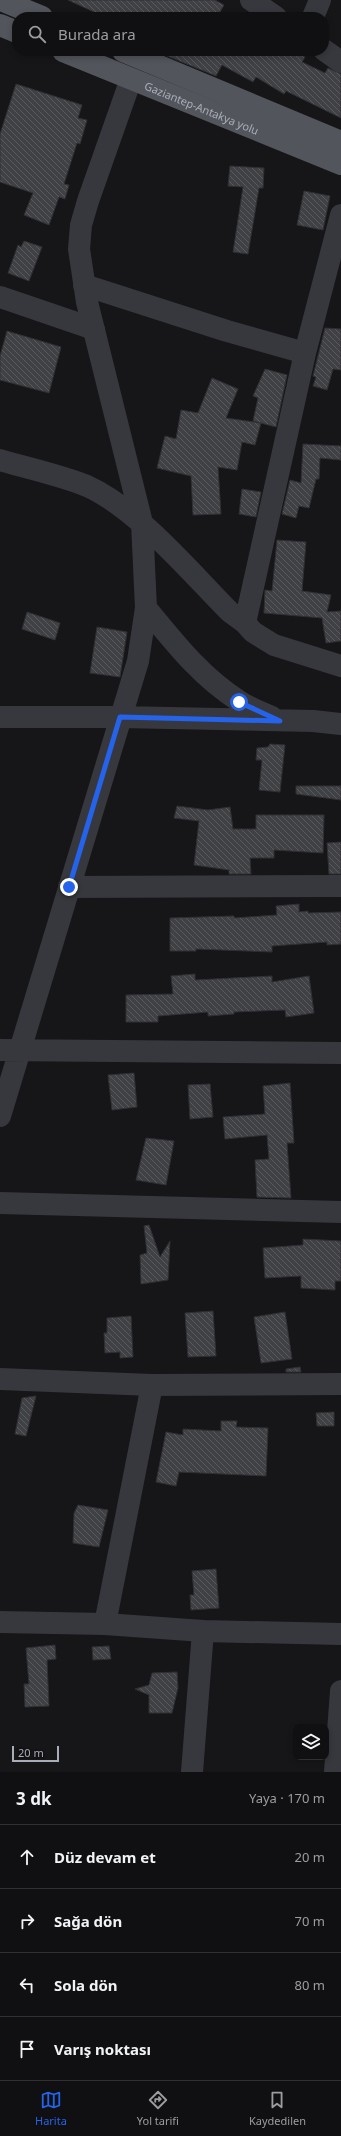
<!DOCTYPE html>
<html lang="tr">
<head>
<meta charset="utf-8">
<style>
  body { margin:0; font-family:"Noto Sans",sans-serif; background:#19191b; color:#f1f3f6 }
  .controls { position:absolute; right:12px; bottom:12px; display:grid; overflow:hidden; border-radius:8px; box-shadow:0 2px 6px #0003 }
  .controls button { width:36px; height:36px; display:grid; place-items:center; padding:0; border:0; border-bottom:1px solid #303032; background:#101012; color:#f1f3f6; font:20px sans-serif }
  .scale { position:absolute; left:12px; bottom:10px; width:47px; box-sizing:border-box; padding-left:4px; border:2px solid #a8adb8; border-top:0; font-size:11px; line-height:14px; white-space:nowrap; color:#a8adb8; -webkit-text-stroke:3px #111113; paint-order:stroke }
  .stop { position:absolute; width:12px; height:12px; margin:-9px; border:3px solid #2563eb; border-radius:50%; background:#fff }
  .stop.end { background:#2563eb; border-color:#fff; box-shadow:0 1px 4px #0008 }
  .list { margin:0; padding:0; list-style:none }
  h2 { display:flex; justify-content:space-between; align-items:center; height:52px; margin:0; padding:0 16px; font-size:17px }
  h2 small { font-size:13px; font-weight:400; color:#9c9d9f }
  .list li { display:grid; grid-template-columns:26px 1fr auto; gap:12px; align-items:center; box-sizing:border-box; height:64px; padding:0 16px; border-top:1px solid #303032 }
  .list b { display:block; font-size:15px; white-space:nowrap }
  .list em { font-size:13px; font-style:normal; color:#9c9d9f }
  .icon { flex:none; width:22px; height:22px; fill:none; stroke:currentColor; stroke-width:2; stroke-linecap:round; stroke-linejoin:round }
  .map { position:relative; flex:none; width:341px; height:1772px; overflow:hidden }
  .search { position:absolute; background:#101012; box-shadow:0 2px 6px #0003; left:12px; right:12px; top:12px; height:44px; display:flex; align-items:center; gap:10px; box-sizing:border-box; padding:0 14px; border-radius:16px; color:#9c9d9f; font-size:15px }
  .sheet { height:308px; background:#101012 }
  nav { display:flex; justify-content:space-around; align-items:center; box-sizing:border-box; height:56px; border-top:1px solid #303032; background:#101012; font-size:11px; color:#9c9d9f }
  nav a { display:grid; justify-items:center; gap:2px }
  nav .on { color:#2563eb }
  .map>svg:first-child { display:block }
</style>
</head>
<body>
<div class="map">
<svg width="341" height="1772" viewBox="0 0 341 1772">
  <defs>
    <pattern id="building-back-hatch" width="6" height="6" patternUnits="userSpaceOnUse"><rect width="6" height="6" fill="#404145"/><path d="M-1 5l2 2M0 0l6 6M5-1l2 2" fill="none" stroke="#595a5e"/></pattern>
  </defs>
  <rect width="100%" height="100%" fill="#161618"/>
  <!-- building -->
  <path fill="url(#building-back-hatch)" stroke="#303034" d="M 68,0 L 215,0 L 224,5 L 217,17 L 105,17 Z
    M 155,51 L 219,51 L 227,55 L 230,51 L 294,51 L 305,57 L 302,62 L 325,73 L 328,68 L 341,74 L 341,118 L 286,91 L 284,94 L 256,77 L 253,82 L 222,65 L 216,76 Z
    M 16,84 L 82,105 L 78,118 L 87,120 L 80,144 L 77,143 L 64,184 L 69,185 L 65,199 L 59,197 L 49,225 L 24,215 L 33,193 L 0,182 L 0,134 Z
    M 230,166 L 264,168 L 263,188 L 259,188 L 248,254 L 233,252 L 243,187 L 228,186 Z
    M 304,191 L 330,196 L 323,230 L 297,225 Z
    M 24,241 L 42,247 L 29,281 L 8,273 L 18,245 L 21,247 Z
    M 325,328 L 341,329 L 341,370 L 333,369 L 327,390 L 313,386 L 316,377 L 313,376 Z
    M 7,331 L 61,347 L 49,393 L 0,380 L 0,356 Z
    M 265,369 L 287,375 L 276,427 L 253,421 L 258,398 L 253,396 Z
    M 212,378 L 238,389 L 226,418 L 261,423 L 255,445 L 242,442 L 237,470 L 218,467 L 221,514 L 193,515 L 191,476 L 157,468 L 165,436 L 176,439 L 181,410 L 198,413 Z
    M 303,444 L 341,446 L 341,460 L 320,458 L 319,479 L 316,479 L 309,508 L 299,506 L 296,518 L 282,514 L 290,480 L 301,483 Z
    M 242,489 L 261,492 L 256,517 L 239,514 Z
    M 277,540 L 306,542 L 302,591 L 331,595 L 327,612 L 341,611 L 341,641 L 326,643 L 322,618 L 264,613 L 265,590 L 272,591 Z
    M 27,612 L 60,623 L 55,640 L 22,629 Z
    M 97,627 L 127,632 L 120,677 L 90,673 Z
    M 270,744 L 285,745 L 280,792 L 259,790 L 262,760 L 256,760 L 257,748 L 268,747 Z
    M 296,786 L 341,786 L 341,800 L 296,794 Z
    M 177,806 L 208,810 L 230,807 L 233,829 L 256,829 L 256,815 L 324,815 L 323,853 L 274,850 L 274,858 L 250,858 L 251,874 L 229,874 L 229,870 L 194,865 L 199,821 L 174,818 Z
    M 341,842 L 341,874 L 329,874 L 327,843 Z
    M 299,904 L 299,912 L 308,911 L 308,913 L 341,912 L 341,944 L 327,945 L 327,942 L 272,946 L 272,952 L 196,949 L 196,951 L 170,951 L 170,918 L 234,916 L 234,918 L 277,915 L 276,906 Z
    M 195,974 L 195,980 L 272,976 L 272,982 L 309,976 L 314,1013 L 286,1017 L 285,1010 L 234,1012 L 234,1014 L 208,1016 L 208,1012 L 158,1016 L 158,1022 L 126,1022 L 126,995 L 173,994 L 171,976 Z
    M 134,1073 L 137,1107 L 112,1110 L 108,1075 Z
    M 290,1083 L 294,1143 L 287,1143 L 291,1198 L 257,1197 L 255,1160 L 269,1159 L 267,1135 L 225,1139 L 223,1117 L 265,1114 L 263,1086 Z
    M 210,1084 L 213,1117 L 190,1119 L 188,1085 Z
    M 146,1138 L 174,1141 L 166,1185 L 136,1180 Z
    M 149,1225 L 160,1257 L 170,1241 L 168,1280 L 141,1284 L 140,1255 L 147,1253 L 144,1226 Z
    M 303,1239 L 341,1241 L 341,1281 L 335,1281 L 335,1290 L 301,1288 L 301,1276 L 265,1278 L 263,1248 L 303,1245 Z
    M 213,1311 L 216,1356 L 188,1357 L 185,1313 Z
    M 285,1312 L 292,1359 L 261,1363 L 254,1317 Z
    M 131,1316 L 133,1357 L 120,1358 L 120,1352 L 105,1353 L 104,1333 L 107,1333 L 107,1318 Z
    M 300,1367 L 301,1372 L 286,1372 L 286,1369 Z
    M 36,1396 L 26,1436 L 15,1434 L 22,1398 Z
    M 334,1412 L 334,1426 L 317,1426 L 316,1413 Z
    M 221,1421 L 237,1421 L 236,1427 L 268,1428 L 266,1476 L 179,1472 L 176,1486 L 156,1482 L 166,1432 L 183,1435 L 183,1429 L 221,1431 Z
    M 78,1505 L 108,1510 L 99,1547 L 73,1543 L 74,1513 Z
    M 216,1569 L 219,1608 L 191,1610 L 190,1595 L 194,1595 L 192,1571 Z
    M 55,1645 L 56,1659 L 47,1660 L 49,1706 L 25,1707 L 24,1684 L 29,1684 L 26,1648 Z
    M 109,1646 L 111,1659 L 93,1660 L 92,1647 Z
    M 177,1672 L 178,1688 L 172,1713 L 149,1713 L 149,1695 L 135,1689 L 149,1685 L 152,1673 Z"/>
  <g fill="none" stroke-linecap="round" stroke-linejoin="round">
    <!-- minor -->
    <path stroke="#37383d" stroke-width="22" d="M 251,0 L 276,17
      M 313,17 L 320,0
      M 324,50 L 341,62
      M 84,285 L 227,331 L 305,353
      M 0,297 L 94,329
      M 0,460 C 27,468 63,476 87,486 C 138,509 191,573 230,612 L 245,623 L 253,632 L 274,645 L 341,666
      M 146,608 C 174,642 201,677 239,701 C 249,708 261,712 272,717
      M 245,623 L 305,353 L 341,215
      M 0,717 L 120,717 L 313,721 L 341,724
      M 69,887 L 341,886
      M 0,1050 L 341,1053
      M 0,1116 L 138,661 L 146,608 L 142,523 L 87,302 L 79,249 L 81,225 L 88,201 L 131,79
      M 0,1203 L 341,1212
      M 0,1379 L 152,1385 L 341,1384
      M 0,1622 L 105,1624 L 203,1631 L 341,1634
      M 105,1624 L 152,1385
      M 192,1772 L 203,1631
      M 335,1772 L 341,1691"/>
    <!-- major -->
    <g stroke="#53555c" stroke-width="22">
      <path d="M 1,0 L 42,17"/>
      <path d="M 0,25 L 17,32"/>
      <path id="s1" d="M 63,51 L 341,164"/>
      <path d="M 123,51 L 341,142"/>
    </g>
  </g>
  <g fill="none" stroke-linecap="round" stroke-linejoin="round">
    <!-- route -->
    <path stroke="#2563eb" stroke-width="5" d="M 69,887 L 120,717 L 280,721 L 239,702"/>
  </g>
  <g text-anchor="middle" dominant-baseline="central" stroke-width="3" stroke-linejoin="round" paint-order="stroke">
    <!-- street labels -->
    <g font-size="11" fill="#a8adb8" stroke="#111113">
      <text stroke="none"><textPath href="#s1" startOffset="150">Gaziantep-Antakya yolu</textPath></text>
    </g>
  </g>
</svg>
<div class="controls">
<button><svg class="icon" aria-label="layers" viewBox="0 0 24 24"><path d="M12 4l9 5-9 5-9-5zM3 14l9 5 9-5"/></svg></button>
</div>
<div class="scale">20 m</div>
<div class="stop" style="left:239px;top:702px"></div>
<div class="stop end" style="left:69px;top:887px"></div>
<div class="search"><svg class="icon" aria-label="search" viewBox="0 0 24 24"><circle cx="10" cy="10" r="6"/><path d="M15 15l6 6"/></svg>Burada ara</div>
</div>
<section class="sheet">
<h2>3 dk<small>Yaya · 170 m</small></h2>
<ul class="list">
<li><svg class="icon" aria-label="ahead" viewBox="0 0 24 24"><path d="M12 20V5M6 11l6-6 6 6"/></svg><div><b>Düz devam et</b></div><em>20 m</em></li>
<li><svg class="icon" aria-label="right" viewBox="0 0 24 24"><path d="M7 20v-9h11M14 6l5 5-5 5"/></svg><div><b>Sağa dön</b></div><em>70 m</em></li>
<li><svg class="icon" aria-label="left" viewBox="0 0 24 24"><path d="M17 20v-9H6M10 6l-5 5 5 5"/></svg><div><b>Sola dön</b></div><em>80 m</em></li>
<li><svg class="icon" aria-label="arrive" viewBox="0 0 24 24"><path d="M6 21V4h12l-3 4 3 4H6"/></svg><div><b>Varış noktası</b></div></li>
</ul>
</section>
<nav>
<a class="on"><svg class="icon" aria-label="map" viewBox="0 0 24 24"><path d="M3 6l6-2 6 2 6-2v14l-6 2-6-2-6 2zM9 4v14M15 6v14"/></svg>Harita</a>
<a><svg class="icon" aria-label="directions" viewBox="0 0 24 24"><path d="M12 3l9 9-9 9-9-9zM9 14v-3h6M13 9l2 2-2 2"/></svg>Yol tarifi</a>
<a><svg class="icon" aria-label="saved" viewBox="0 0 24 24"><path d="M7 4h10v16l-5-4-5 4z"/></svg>Kaydedilen</a>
</nav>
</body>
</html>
